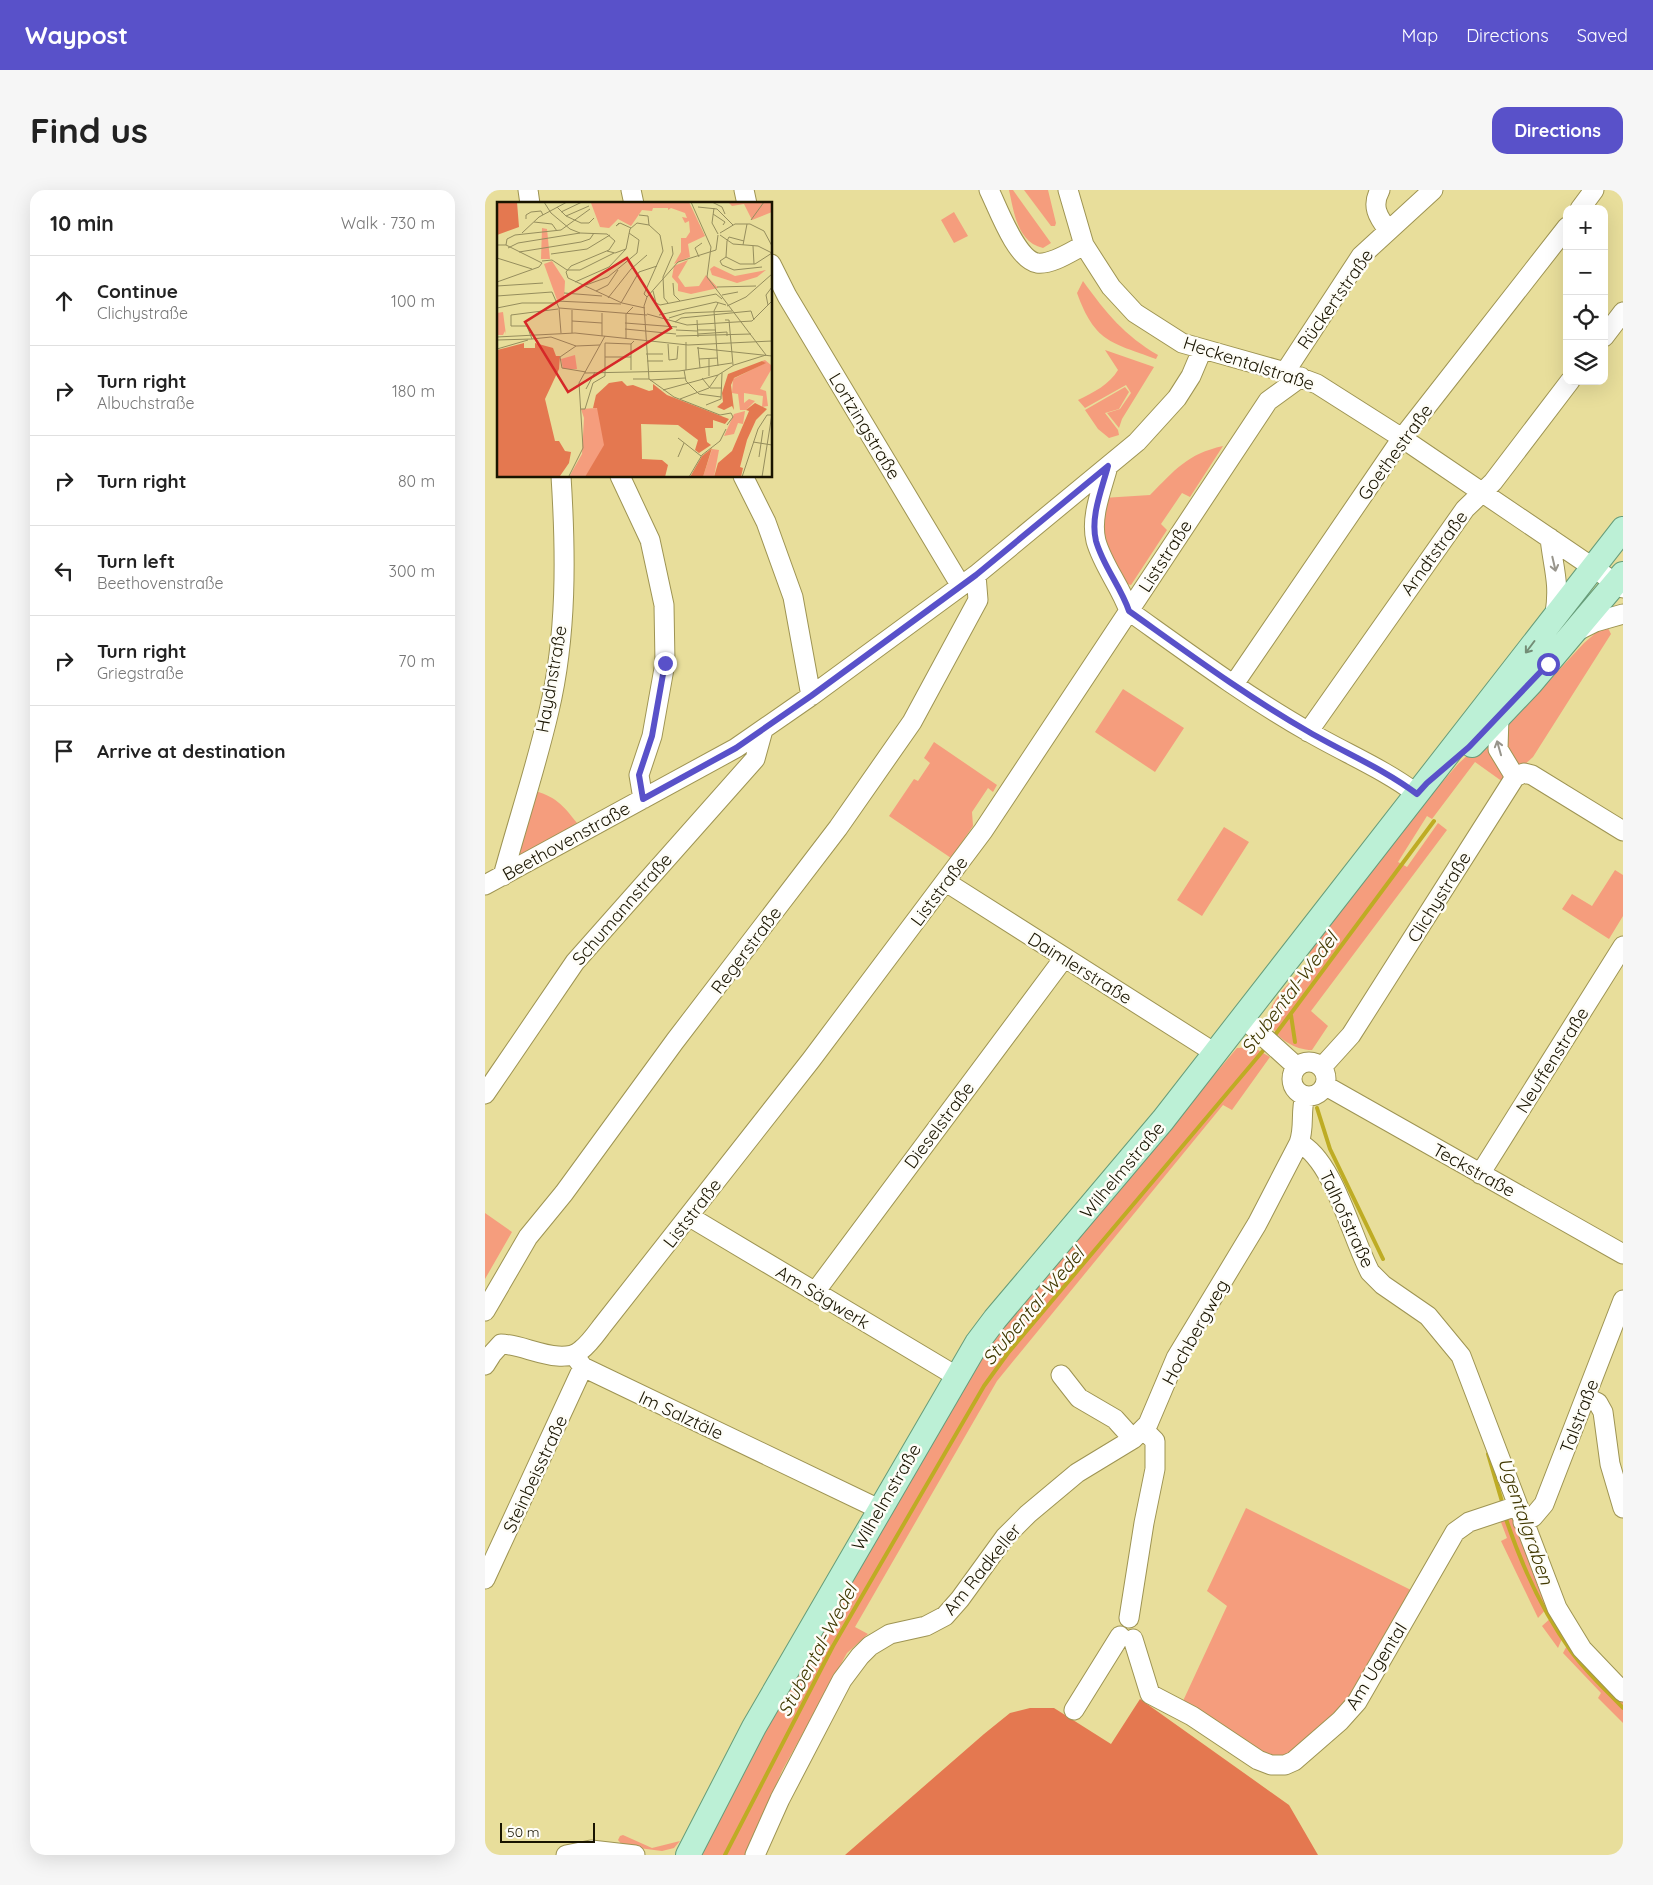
<!DOCTYPE html>
<html lang="en">
<head>
<meta charset="utf-8">
<style>
  body { margin:0; font-family:Quicksand,sans-serif; background:#f6f6f6; color:#222 }
  .controls { position:absolute; right:15px; top:15px; display:grid; overflow:hidden; border-radius:10px; box-shadow:0 5px 20px #0002 }
  .controls button { width:45px; height:45px; display:grid; place-items:center; padding:0; border:0; border-bottom:1px solid #e0e0e0; background:#fff; color:#222; font:25px sans-serif }
  .scale { position:absolute; left:15px; bottom:12px; width:95px; box-sizing:border-box; padding-left:5px; border:2px solid #191400; border-top:0; font-size:14px; line-height:18px; white-space:nowrap; color:#191400; -webkit-text-stroke:4px #fefdf7; paint-order:stroke }
  .stop { position:absolute; width:15px; height:15px; margin:-11px; border:4px solid #5951c9; border-radius:50%; background:#fff }
  .stop.end { background:#5951c9; border-color:#fff; box-shadow:0 1px 5px #0008 }
  .list { margin:0; padding:0; list-style:none }
  h2 { display:flex; justify-content:space-between; align-items:center; height:65px; margin:0; padding:0 20px; font-size:21px }
  h2 small { font-size:16px; font-weight:400; color:#767676 }
  .list li { display:grid; grid-template-columns:32px 1fr auto; gap:15px; align-items:center; box-sizing:border-box; height:90px; padding:0 20px; border-top:1px solid #e0e0e0 }
  .list b { display:block; font-size:19px; white-space:nowrap }
  .list p { margin:0; font-size:16px; white-space:nowrap; color:#767676 }
  .list em { font-size:16px; font-style:normal; color:#767676 }
  .icon { flex:none; width:28px; height:28px; fill:none; stroke:currentColor; stroke-width:2; stroke-linecap:round; stroke-linejoin:round }
  .map { position:relative; flex:none; width:1138px; height:1665px; overflow:hidden; border-radius:15px }
  header { display:flex; align-items:center; gap:30px; box-sizing:border-box; height:70px; padding:0 25px; background:#5951c9; color:#fff }
  header strong { font-size:24px }
  nav { display:flex; gap:28px; margin-inline-start:auto; font-size:18px }
  .intro { display:flex; align-items:center; justify-content:space-between; box-sizing:border-box; height:120px; padding:0 30px }
  h1 { margin:0; font-size:35px }
  .button { padding:12px 22px; border-radius:15px; background:#5951c9; color:#fff; font-size:18px; font-weight:700 }
  main { display:flex; gap:30px; padding:0 30px }
  aside { flex:1; background:#fff; border-radius:15px; box-shadow:0 5px 20px #0002 }
  .map>svg:first-child { display:block }
</style>
</head>
<body>
<header>
<strong>Waypost</strong>
<nav><a>Map</a><a>Directions</a><a>Saved</a></nav>
</header>
<div class="intro"><h1>Find us</h1><a class="button">Directions</a></div>
<main>
<aside>
<h2>10 min<small>Walk · 730 m</small></h2>
<ul class="list">
<li><svg class="icon" aria-label="ahead" viewBox="0 0 24 24"><path d="M12 20V5M6 11l6-6 6 6"/></svg><div><b>Continue</b><p>Clichystraße</p></div><em>100 m</em></li>
<li><svg class="icon" aria-label="right" viewBox="0 0 24 24"><path d="M7 20v-9h11M14 6l5 5-5 5"/></svg><div><b>Turn right</b><p>Albuchstraße</p></div><em>180 m</em></li>
<li><svg class="icon" aria-label="right" viewBox="0 0 24 24"><path d="M7 20v-9h11M14 6l5 5-5 5"/></svg><div><b>Turn right</b></div><em>80 m</em></li>
<li><svg class="icon" aria-label="left" viewBox="0 0 24 24"><path d="M17 20v-9H6M10 6l-5 5 5 5"/></svg><div><b>Turn left</b><p>Beethovenstraße</p></div><em>300 m</em></li>
<li><svg class="icon" aria-label="right" viewBox="0 0 24 24"><path d="M7 20v-9h11M14 6l5 5-5 5"/></svg><div><b>Turn right</b><p>Griegstraße</p></div><em>70 m</em></li>
<li><svg class="icon" aria-label="arrive" viewBox="0 0 24 24"><path d="M6 21V4h12l-3 4 3 4H6"/></svg><div><b>Arrive at destination</b></div></li>
</ul>
</aside>
<div class="map">
<svg width="1138" height="1665" viewBox="0 0 1138 1665">
  <rect width="100%" height="100%" fill="#e8de9b"/>
  <!-- green -->
  <path fill="#f59d7d" d="M 524,0 L 528,0 L 566,53 L 558,58 C 532,52 529,22 524,0 Z
    M 539,0 L 563,0 L 571,33 L 570,36 L 566,36 Z
    M 469,22 L 483,46 L 469,53 L 456,30 Z
    M 598,91 C 621,123 640,146 673,165 L 671,169 C 625,152 610,152 592,103 Z
    M 620,160 L 669,177 L 637,229 L 634,238 L 622,223 L 635,219 L 646,203 L 641,195 L 600,218 L 593,210 C 608,203 625,194 633,180 Z
    M 640,197 L 644,202 L 634,219 L 620,223 L 633,240 L 634,245 L 624,248 L 613,239 L 600,220 Z
    M 738,256 L 705,307 L 697,303 L 676,334 L 682,340 L 646,395 L 642,394 L 622,369 L 615,317 L 618,308 L 665,305 C 690,280 702,264 738,256 Z
    M 1121,434 L 1126,444 L 1048,567 L 1037,577 L 1032,577 L 1024,569 L 1018,540 L 1099,453 Z
    M 638,499 L 699,538 L 670,582 L 610,542 Z
    M 1003,546 L 1018,581 L 1018,592 L 990,572 L 947,629 L 942,626 L 913,672 L 922,677 L 953,633 L 962,640 L 826,821 L 843,836 L 827,860 C 805,860 774,838 788,814 C 795,801 807,790 816,780 L 821,782 L 830,768 L 824,763 L 836,744 L 934,619 L 973,574 Z
    M 449,552 L 512,595 L 508,602 L 503,598 L 487,622 L 488,636 L 466,668 L 404,626 L 429,589 L 433,591 L 445,573 L 439,568 Z
    M 47,600 C 70,606 78,615 92,633 L 23,676 Z
    M 739,637 L 764,652 L 717,726 L 692,710 Z
    M 1130,680 L 1138,685 L 1138,726 L 1124,749 L 1077,719 L 1087,704 L 1107,716 Z
    M 768,857 L 785,867 L 747,920 L 738,915 L 512,1191 L 370,1437 L 383,1444 L 362,1463 L 297,1581 L 261,1665 L 217,1665 L 217,1657 L 278,1541 L 477,1196 L 536,1113 L 752,858 Z
    M 0,1023 L 27,1042 L 0,1089 Z
    M 761,1318 L 934,1404 L 855,1531 L 786,1575 L 698,1511 L 742,1416 L 722,1401 Z
    M 1014,1327 L 1025,1327 L 1029,1331 L 1063,1417 L 1053,1428 L 1016,1351 L 1022,1348 Z
    M 1068,1426 L 1079,1444 L 1073,1458 L 1057,1436 Z
    M 1085,1450 L 1138,1510 L 1138,1533 L 1113,1508 L 1116,1503 L 1078,1463 Z
    M 138,1645 L 167,1658 L 195,1651 L 189,1658 L 177,1661 L 138,1656 L 133,1650 L 135,1646 Z"/>
  <!-- forest -->
  <path fill="#e47850" d="M 655,1509 L 804,1615 L 833,1665 L 360,1665 L 499,1544 L 525,1523 L 545,1518 L 569,1518 L 626,1554 Z"/>
  <g fill="none" stroke-linecap="round" stroke-linejoin="round">
    <!-- stream -->
    <path stroke="#beac24" stroke-width="4" d="M 806,825 L 810,852
      M 787,849 L 949,631
      M 832,918 L 845,959 L 898,1069
      M 1003,1264 L 1018,1315
      M 1020,1326 C 1036,1374 1057,1421 1086,1461 C 1101,1482 1121,1500 1138,1518
      M 240,1665 L 348,1456 L 499,1196 L 523,1163 L 782,856"/>
    <defs>
      <path id="minor" d="M 43,0 L 45,14
        M 146,0 L 149,14
        M 259,0 L 262,14
        M 504,0 C 513,18 531,69 552,73 C 567,75 587,61 599,55
        M 583,0 L 599,55 L 626,97 L 650,123 L 697,153 L 800,182 L 832,194 L 917,248 L 1138,398
        M 895,0 C 886,16 893,27 903,40
        M 1095,19 L 1109,0
        M 286,74 L 302,106 L 476,396
        M 1119,147 L 1138,122
        M 800,182 L 876,66 L 948,0
        M 623,276 C 617,299 605,327 611,351 C 618,376 636,397 644,421 C 703,463 761,506 824,542 C 860,563 899,579 932,604
        M 135,286 L 165,350 L 179,415 L 180,473 L 167,546 L 154,585 L 158,609
        M 258,286 L 281,332 L 308,407 L 326,506
        M 1065,348 C 1068,377 1075,393 1070,423
        M 1092,441 L 1110,432 L 1138,424
        M 749,494 L 917,248 L 1082,37
        M 1014,526 L 1013,559 L 1030,587
        M 823,542 L 980,319 L 1008,292 L 1085,191
        M 18,686 C 33,631 51,577 64,521 C 82,445 81,364 76,286
        M 461,692 L 730,863
        M 0,695 L 251,558 L 326,506 L 491,385 L 652,252 L 692,208 L 706,186 L 717,160
        M 758,828 L 812,877
        M807 889a17 17 0 1 1 34 0a17 17 0 1 1-34 0Z
        M 837,877 L 866,845 L 1030,587 L 1039,583 L 1047,585 L 1138,641
        M 841,896 L 1138,1064
        M 0,904 L 90,772 L 270,569 L 278,540
        M 814,953 C 848,969 867,1048 885,1082 L 898,1095 L 943,1126 L 976,1166 L 1072,1418 L 1097,1459 L 1138,1502
        M 995,984 L 1138,756
        M 205,1027 L 471,1186
        M 330,1102 L 579,768
        M 0,1121 L 43,1047 L 79,1003 L 190,851 L 353,638 L 427,532 L 493,410 L 491,385
        M 89,1165 L 98,1177 L 394,1319
        M 0,1175 L 7,1164 L 16,1154 C 39,1154 77,1177 96,1160 C 104,1154 111,1144 117,1136 L 326,870 L 498,641 L 783,211 L 816,187
        M 576,1185 L 594,1208 L 630,1229 L 648,1249
        M 1101,1207 L 1113,1213 L 1118,1222 L 1125,1274 L 1138,1318
        M 1038,1332 L 1048,1327 L 1059,1314 L 1138,1110
        M 0,1389 L 98,1177
        M 644,1428 L 659,1333 L 670,1279 L 670,1251 L 659,1240
        M 648,1449 L 665,1504 L 707,1526 L 773,1570 L 786,1575 L 800,1575 L 809,1571 L 855,1531 L 872,1512 L 970,1342 L 984,1332 L 1032,1316
        M 589,1520 L 635,1446
        M 81,1665 L 106,1660 L 150,1665
        M 270,1665 L 295,1609 L 357,1490 L 375,1466 L 385,1456 L 405,1444 L 441,1436 L 460,1426 L 475,1409 L 520,1347 L 543,1324 L 592,1283 L 648,1249 L 663,1234 L 691,1168 L 772,1034 L 814,953 C 820,937 815,922 820,906"/>
      <path id="major" d="M 987,555 L 1045,494 L 1138,384
        M 203,1665 L 269,1537 L 492,1153 L 510,1129 L 678,930 L 1138,339"/>
    </defs>
    <!-- minor casing -->
    <use href="#minor" stroke="#9e9453" stroke-width="21"/>
    <!-- major casing -->
    <use href="#major" stroke="#669c79" stroke-width="26"/>
    <!-- minor -->
    <use href="#minor" stroke="#fff" stroke-width="19"/>
    <!-- major -->
    <use href="#major" stroke="#bcf0d6" stroke-width="24"/>
  </g>
  <!-- one-way arrows -->
  <defs><path id="oneway-shaft" d="M-6 0H5M1.5-3L5.5 0L1.5 3" fill="none" stroke-width="1.6" stroke-linecap="round" stroke-linejoin="round" transform="scale(1.25)"/></defs>
  <g stroke="#98958c">
    <use href="#oneway-shaft" transform="translate(1069 374) rotate(77)"/>
    <use href="#oneway-shaft" transform="translate(1014 558) rotate(-106)"/>
  </g>
  <use stroke="#738d76" href="#oneway-shaft" transform="translate(1045 457) rotate(127)"/>
  <g fill="none" stroke-linecap="round" stroke-linejoin="round">
    <!-- route -->
    <path stroke="#5951c9" stroke-width="6" d="M 180,473 L 167,546 L 154,585 L 158,609 L 251,558 L 326,506 L 491,385 L 623,276 C 617,299 605,327 611,351 C 618,376 636,397 644,421 C 703,463 761,506 824,542 C 860,563 899,579 932,604 L 942,593 L 984,557 L 1063,474"/>
  </g>
  <g text-anchor="middle" dominant-baseline="central" stroke-width="5" stroke-linejoin="round" paint-order="stroke">
    <!-- street labels -->
    <g font-size="18" fill="#191400" stroke="#fefdf7">
      <text transform="translate(850 109) rotate(-55)">Rückertstraße</text>
      <text transform="translate(764 173) rotate(18)">Heckentalstraße</text>
      <text transform="translate(380 236) rotate(59)">Lortzingstraße</text>
      <text transform="translate(910 262) rotate(-54)">Goethestraße</text>
      <text transform="translate(949 363) rotate(-54)">Arndtstraße</text>
      <text transform="translate(680 366) rotate(-57)">Liststraße</text>
      <text transform="translate(66 489) rotate(-80)">Haydnstraße</text>
      <text transform="translate(81 651) rotate(-29)">Beethovenstraße</text>
      <text transform="translate(454 701) rotate(-53)">Liststraße</text>
      <text transform="translate(954 707) rotate(-58)">Clichystraße</text>
      <text transform="translate(137 719) rotate(-49)">Schumannstraße</text>
      <text transform="translate(261 760) rotate(-53)">Regerstraße</text>
      <text transform="translate(595 778) rotate(32)">Daimlerstraße</text>
      <text transform="translate(1067 870) rotate(-58)">Neuffenstraße</text>
      <text transform="translate(454 935) rotate(-53)">Dieselstraße</text>
      <text transform="translate(637 980) rotate(-50)">Wilhelmstraße</text>
      <text transform="translate(989 980) rotate(29)">Teckstraße</text>
      <text transform="translate(207 1023) rotate(-52)">Liststraße</text>
      <text transform="translate(862 1029) rotate(65)">Talhofstraße</text>
      <text transform="translate(338 1107) rotate(31)">Am Sägwerk</text>
      <text transform="translate(710 1142) rotate(-61)">Hochbergweg</text>
      <text transform="translate(196 1225) rotate(25)">Im Salztäle</text>
      <text transform="translate(1094 1226) rotate(-69)">Talstraße</text>
      <text transform="translate(50 1284) rotate(-65)">Steinbeisstraße</text>
      <text transform="translate(401 1307) rotate(-60)">Wilhelmstraße</text>
      <text transform="translate(497 1379) rotate(-51)">Am Radkeller</text>
      <text transform="translate(891 1476) rotate(-58)">Am Ugental</text>
    </g>
    <!-- water labels -->
    <g font-size="19" font-style="italic" fill="#413902" stroke="#fefdf7">
      <text transform="translate(804 803) rotate(-53)">Stubental-Wedel</text>
      <text transform="translate(548 1116) rotate(-50)">Stubental-Wedel</text>
      <text transform="translate(1041 1331) rotate(71)">Ugentalgraben</text>
      <text transform="translate(332 1460) rotate(-62)">Stubental-Wedel</text>
    </g>
  </g>
  <!-- overview -->
  <g transform="translate(12 12)">
    <rect width="275" height="275" fill="#e8de9b"/>
    <path d="M 192,0 L 208,34 L 191,42 L 193,55 L 177,62 L 184,50 L 184,36 L 189,36 L 193,30 L 192,19 L 188,21 L 185,15 L 190,16 L 188,11 L 174,6 L 171,8 L 171,6 L 156,6 L 155,9 L 145,8 L 134,24 L 121,17 L 112,26 L 103,25 L 94,1 ZM 231,0 L 275,0 L 275,10 L 255,18 L 247,2 L 235,4 ZM 45,26 L 50,27 L 53,57 L 44,57 ZM 191,58 L 181,75 L 188,85 L 202,84 L 209,73 L 221,86 L 194,92 L 181,89 L 181,82 L 175,75 L 177,64 ZM 55,59 L 68,79 L 67,98 L 60,98 L 47,62 ZM 217,64 L 238,74 L 269,68 L 260,75 L 240,81 L 215,73 L 213,67 ZM 6,110 L 9,133 L 8,129 L 6,133 L 0,133 L 0,111 ZM 78,153 L 80,167 L 66,167 L 64,157 ZM 268,158 L 274,163 L 274,168 L 263,187 L 269,189 L 271,204 L 265,205 L 266,194 L 247,191 L 247,201 L 252,197 L 258,199 L 249,208 L 243,208 L 241,192 L 235,191 L 236,177 L 268,161 L 265,159 ZM 99,206 L 144,221 L 145,275 L 72,275 L 85,252 L 87,216 L 84,207 ZM 248,209 L 246,222 L 241,221 L 237,232 L 227,234 L 237,212 ZM 215,247 L 222,248 L 217,275 L 206,275 Z" fill="#f59d7d"/>
    <path d="M 0,0 L 20,0 L 22,25 L 0,33 ZM 27,141 L 27,146 L 38,146 L 38,141 L 56,146 L 59,154 L 63,154 L 62,167 L 48,197 L 58,239 L 62,239 L 68,249 L 74,250 L 72,261 L 63,274 L 0,275 L 0,148 ZM 265,159 L 269,161 L 237,176 L 234,183 L 237,208 L 235,204 L 227,208 L 220,205 L 226,200 L 225,191 L 231,172 ZM 125,179 L 130,184 L 136,183 L 152,189 L 156,188 L 156,182 L 170,193 L 232,217 L 228,222 L 216,218 L 216,226 L 208,226 L 210,240 L 214,243 L 202,251 L 198,248 L 201,238 L 181,223 L 144,222 L 145,257 L 165,258 L 171,263 L 168,275 L 88,275 L 107,243 L 100,206 L 96,206 L 99,193 L 112,181 ZM 258,201 L 270,207 L 259,218 L 250,238 L 243,265 L 246,266 L 244,275 L 217,275 L 221,261 L 235,249 L 252,209 L 249,208 ZM 215,246 L 206,275 L 193,275 L 205,254 Z" fill="#e47850"/>
    <path fill="none" stroke="#958d5d" stroke-width="1" d="M 47,0 L 54,11 L 73,27 L 83,31 L 110,32 L 118,39 L 112,48 L 74,64 L 69,70 L 71,76 L 125,101 L 148,106M 215,0 L 225,5 L 228,12M 60,5 L 69,14 L 84,21 L 92,21 L 97,16M 201,5 L 220,7 L 236,23M 217,6 L 215,21 L 221,32M 64,10 L 85,0M 216,12 L 228,20 L 226,23M 142,13 L 151,14 L 152,23M 69,14 L 92,4M 29,17 L 29,13 L 34,10 L 44,9 L 46,13M 254,18 L 267,0M 37,20 L 55,22 L 60,29M 122,21 L 119,24 L 123,21 L 134,26M 25,31 L 42,15 L 70,0M 223,31 L 238,22 L 253,22 L 267,29 L 275,44M 223,33 L 236,42 L 261,44 L 275,51M 230,39 L 229,55 L 243,62 L 258,62 L 275,51M 230,39 L 232,35 L 247,39M 0,43 L 9,43 L 45,61 L 42,65 L 0,80M 9,43 L 10,37 L 18,33 L 64,28 L 93,7M 246,43 L 250,22M 256,44 L 257,62M 11,46 L 21,41 L 83,31M 110,49 L 118,51 L 129,47 L 133,27 L 140,21 L 152,23 L 163,33 L 166,49 L 147,92 L 150,95 L 147,104 L 152,177 L 177,195 L 223,213 L 234,211 L 236,215 L 230,223M 22,50 L 84,40 L 93,37 L 97,31M 54,52 L 90,47 L 113,33M 202,55 L 198,46 L 205,41M 229,55 L 223,59 L 225,63 L 237,68 L 265,65M 0,56 L 35,67M 45,59 L 55,58 L 70,68 L 83,68 L 117,51M 78,80 L 112,65 L 129,47M 176,81 L 177,93 L 183,99M 89,83 L 111,75 L 140,51 L 142,38 L 132,31M 0,84 L 46,81M 220,85 L 259,84M 99,89 L 111,83 L 121,68M 156,89 L 159,101 L 163,103 L 219,92 L 225,97M 67,91 L 105,94M 225,93 L 241,90M 0,94 L 55,90 L 62,106 L 64,131M 150,95 L 181,60 L 219,48 L 221,33M 111,96 L 134,67 L 150,53M 59,99 L 124,102M 124,101 L 142,70 L 160,64M 171,101 L 167,96 L 166,75 L 176,52 L 175,44M 271,103 L 269,93 L 275,85M 230,104 L 249,95 L 275,72M 0,106 L 25,101 L 59,101M 62,106 L 150,113M 75,108 L 75,131M 150,112 L 190,123 L 255,119 L 275,99M 162,113 L 219,100 L 229,103M 172,116 L 188,111 L 235,109M 200,118 L 201,135M 228,118 L 232,118 L 236,163M 75,119 L 105,121M 178,120 L 184,116 L 254,109 L 257,118M 128,121 L 180,125M 128,127 L 179,132M 179,128 L 200,129M 200,128 L 219,128M 201,132 L 230,130 L 230,134M 105,134 L 105,111M 179,134 L 254,132M 0,135 L 78,131 L 191,143 L 275,139M 35,137 L 54,135 L 79,144M 129,137 L 129,112 L 136,105M 0,138 L 35,137 L 30,124 L 14,124 L 14,113 L 61,107M 108,141 L 134,142 L 137,139M 108,141 L 108,168M 134,142 L 134,168M 171,142 L 172,158 L 180,157 L 181,144M 201,145 L 203,166M 200,146 L 275,154M 0,147 L 31,138M 149,152 L 166,152M 108,155 L 134,155M 202,157 L 220,156M 212,157 L 212,174M 150,159 L 166,159M 221,164 L 217,109 L 221,101M 187,168 L 189,179 L 202,192 L 224,195M 189,168 L 189,140M 89,170 L 65,166 L 63,155 L 79,144 L 103,143M 88,171 L 182,169 L 235,161M 205,176 L 213,186 L 225,186M 136,177 L 152,177M 153,178 L 188,176M 89,187 L 98,170M 166,188 L 221,173 L 237,163 L 269,153 L 210,75 L 214,45 L 194,0M 183,197 L 212,186 L 221,173M 209,203 L 224,197 L 225,171M 84,207 L 88,207 L 96,181 L 108,174 L 108,168M 181,236 L 204,254M 256,240 L 275,243M 181,255 L 187,241M 262,255 L 266,228M 72,274 L 86,246 L 82,181 L 108,134M 192,275 L 205,253 L 223,239 L 229,227M 245,275 L 261,227 L 270,213 L 275,213M 265,275 L 275,212"/>
    <path fill="#d62828" fill-opacity="0.15" stroke="#d62828" stroke-width="2.5" d="M 130,56 L 174,126 L 71,190 L 28,120 Z"/>
    <rect width="275" height="275" fill="none" stroke="#191400" stroke-width="2.5"/>
  </g>
</svg>
<div class="controls">
<button>+</button>
<button>−</button>
<button><svg class="icon" aria-label="locate" viewBox="0 0 24 24"><circle cx="12" cy="12" r="6"/><path d="M12 2v4M12 18v4M2 12h4M18 12h4"/></svg></button>
<button><svg class="icon" aria-label="layers" viewBox="0 0 24 24"><path d="M12 4l9 5-9 5-9-5zM3 14l9 5 9-5"/></svg></button>
</div>
<div class="scale">50 m</div>
<div class="stop" style="left:1063px;top:474px"></div>
<div class="stop end" style="left:180px;top:473px"></div>
</div>
</main>
</body>
</html>
